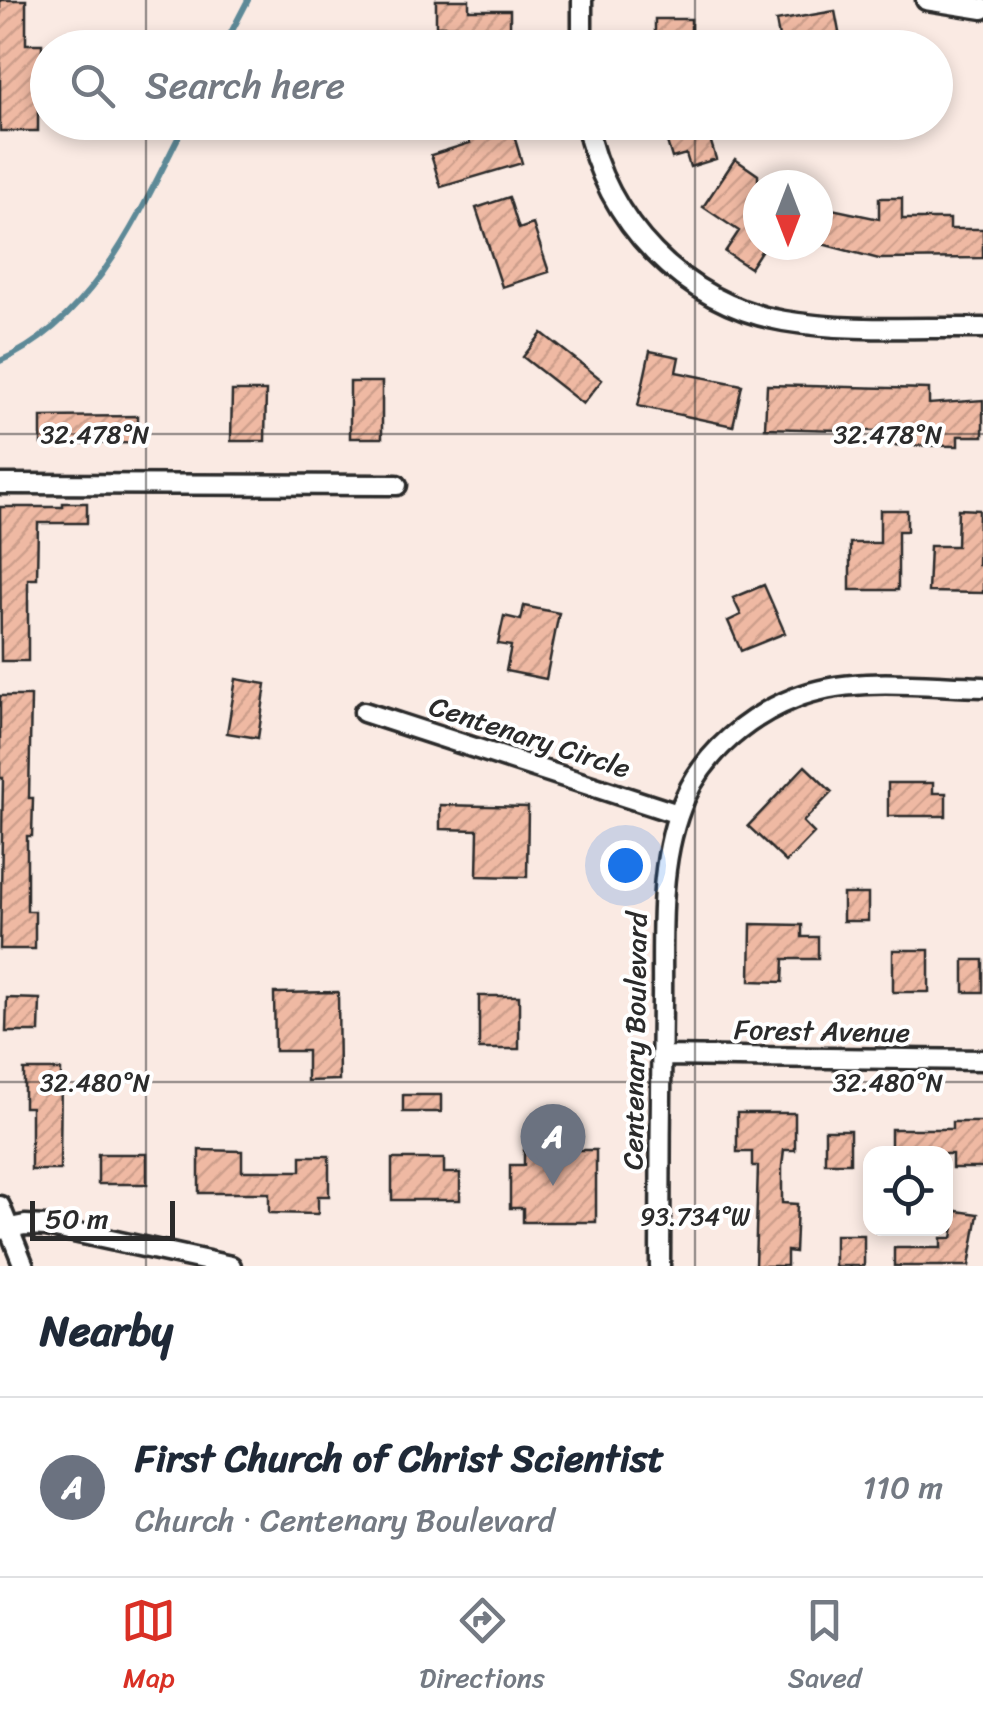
<!DOCTYPE html>
<html lang="en">
<head>
<meta charset="utf-8">
<style>
  body { margin:0; font-family:Sriracha,sans-serif; background:#f2f2f3; color:#1f2937 }
  .controls { position:absolute; right:30px; bottom:30px; display:grid; overflow:hidden; border-radius:20px; box-shadow:0 5px 15px #0003 }
  .controls button { width:90px; height:90px; display:grid; place-items:center; padding:0; border:0; border-bottom:2px solid #e0e1e3; background:#fff; color:#1f2937; font:50px sans-serif }
  .compass { position:absolute; left:743px; top:170px; width:90px; height:90px; border-radius:50%; background:#fff; box-shadow:0 5px 15px #0003; rotate:180deg }
  .scale { position:absolute; left:30px; bottom:25px; width:145px; box-sizing:border-box; padding-left:10px; border:5px solid #2b2b2b; border-top:0; font-size:28px; line-height:35px; white-space:nowrap; color:#2b2b2b; -webkit-text-stroke:8px #fff; paint-order:stroke }
  .you { position:absolute; left:625px; top:865px; width:35px; height:35px; margin:-25px; border:8px solid #fff; border-radius:50%; background:#1a73e8; box-shadow:0 0 0 15px #1a73e833 }
  .badge { display:grid; place-items:center; width:65px; height:65px; border-radius:50%; background:#d93025; color:#fff; font-size:32px; font-weight:700 }
  .pin { position:absolute; translate:-50% -82px; filter:drop-shadow(0 2px 5px #0008) }
  .pin::after { content:''; position:absolute; top:52px; width:35px; height:30px; background:inherit; clip-path:polygon(0 0,100% 0,50% 100%) }
  .list { margin:0; padding:0; list-style:none }
  h2 { display:flex; justify-content:space-between; align-items:center; height:130px; margin:0; padding:0 40px; font-size:42px }
  h2 small { font-size:32px; font-weight:400; color:#747a83 }
  .list li { display:grid; grid-template-columns:65px 1fr auto; gap:30px; align-items:center; box-sizing:border-box; height:180px; padding:0 40px; border-top:2px solid #e0e1e3 }
  .list b { display:block; font-size:38px; white-space:nowrap }
  .list p { margin:0; font-size:32px; white-space:nowrap; color:#747a83 }
  .list em { font-size:32px; font-style:normal; color:#747a83 }
  .icon { flex:none; width:55px; height:55px; fill:none; stroke:currentColor; stroke-width:2; stroke-linecap:round; stroke-linejoin:round }
  .map { position:relative; flex:none; width:983px; height:1266px; overflow:hidden }
  .search { position:absolute; background:#fff; box-shadow:0 5px 15px #0003; left:30px; right:30px; top:30px; height:110px; display:flex; align-items:center; gap:25px; box-sizing:border-box; padding:0 35px; border-radius:55px; color:#747a83; font-size:38px }
  .sheet { height:310px; background:#fff }
  nav { display:flex; justify-content:space-around; align-items:center; box-sizing:border-box; height:140px; border-top:2px solid #e0e1e3; background:#fff; font-size:28px; color:#747a83 }
  nav a { display:grid; justify-items:center; gap:5px }
  nav .on { color:#d93025 }
  .map>svg:first-child { display:block }
</style>
</head>
<body>
<div class="map">
<svg width="983" height="1266" viewBox="0 0 983 1266">
  <defs>
    <pattern id="building-hatch" width="6" height="6" patternUnits="userSpaceOnUse" patternTransform="scale(2.5)"><rect width="6" height="6" fill="#efb9a3"/><path d="M-1 1l2-2M0 6l6-6M5 7l2-2" fill="none" stroke="#cd9f8c"/></pattern>
  </defs>
  <rect width="100%" height="100%" fill="#faeae3"/>
  <filter id="ink" filterUnits="userSpaceOnUse"><feTurbulence type="fractalNoise" baseFrequency=".01" numOctaves="2"/><feDisplacementMap in="SourceGraphic" scale="20" xChannelSelector="R" yChannelSelector="G"/><feConvolveMatrix kernelMatrix="1 2 1 2 8 2 1 2 1" color-interpolation-filters="sRGB"/></filter>
  <g filter="url(#ink)">
    <g fill="none" stroke-linecap="round" stroke-linejoin="round">
      <!-- stream -->
      <path stroke="#5d8997" stroke-width="6" d="M 223,48 L 248,0
        M 0,361 C 96,319 141,210 186,122"/>
    </g>
    <!-- building -->
    <path fill="url(#building-hatch)" stroke="#2b2b2b" stroke-width="2.5" d="M 0,0 L 26,0 L 26,44 L 42,44 L 42,76 L 38,76 L 38,131 L 0,131 Z
      M 436,0 L 469,0 L 469,10 L 510,10 L 510,48 L 461,48 L 461,26 L 436,26 Z
      M 835,11 L 842,48 L 781,48 L 776,21 Z
      M 655,19 L 691,19 L 691,48 L 655,48 Z
      M 483,122 L 510,122 L 522,163 L 441,187 L 431,155 L 470,143 L 465,128 Z
      M 661,122 L 705,122 L 716,159 L 690,167 L 686,154 L 672,158 Z
      M 735,159 L 758,175 L 758,245 L 765,245 L 750,268 L 725,252 L 739,231 L 703,207 Z
      M 509,197 L 519,229 L 533,224 L 549,272 L 502,287 L 476,208 Z
      M 879,198 L 902,198 L 902,219 L 950,219 L 950,229 L 983,229 L 983,258 L 879,259 L 818,243 L 818,206 L 879,219 Z
      M 542,333 L 602,380 L 583,404 L 523,357 Z
      M 650,351 L 679,357 L 676,372 L 742,385 L 733,426 L 638,406 Z
      M 350,382 L 382,382 L 382,438 L 350,438 Z
      M 767,385 L 929,389 L 929,404 L 983,400 L 983,436 L 958,436 L 958,446 L 876,445 L 876,431 L 765,428 Z
      M 232,391 L 266,391 L 265,441 L 231,441 Z
      M 138,416 L 138,443 L 41,444 L 41,417 Z
      M 63,503 L 87,503 L 87,523 L 38,523 L 37,579 L 28,579 L 28,661 L 1,661 L 0,507 L 63,507 Z
      M 958,509 L 979,510 L 978,565 L 983,565 L 983,593 L 928,592 L 930,546 L 957,546 Z
      M 880,510 L 907,510 L 907,531 L 898,531 L 898,590 L 850,590 L 850,543 L 880,543 Z
      M 764,585 L 785,633 L 741,651 L 728,621 L 741,615 L 733,598 Z
      M 524,606 L 559,613 L 546,679 L 506,671 L 511,646 L 498,644 L 504,616 L 521,620 Z
      M 236,679 L 266,684 L 258,738 L 227,733 Z
      M 0,696 L 31,696 L 29,798 L 33,798 L 32,836 L 27,836 L 27,911 L 35,911 L 35,949 L 0,949 L 3,778 L 0,778 Z
      M 805,766 L 832,792 L 803,822 L 814,833 L 786,862 L 748,826 Z
      M 888,783 L 933,783 L 933,793 L 946,793 L 946,816 L 888,816 Z
      M 440,805 L 528,807 L 527,877 L 477,876 L 478,830 L 440,829 Z
      M 843,894 L 868,894 L 868,921 L 843,921 Z
      M 751,924 L 802,925 L 802,937 L 818,937 L 818,959 L 784,959 L 783,982 L 750,981 Z
      M 893,950 L 929,950 L 929,992 L 893,992 Z
      M 964,960 L 983,960 L 983,992 L 964,992 Z
      M 338,992 L 339,1080 L 307,1081 L 307,1051 L 275,1051 L 274,993 Z
      M 479,996 L 519,996 L 519,1049 L 479,1049 Z
      M 7,998 L 40,999 L 39,1032 L 6,1032 Z
      M 24,1070 L 61,1070 L 60,1170 L 31,1170 L 31,1107 L 24,1107 Z
      M 403,1095 L 441,1095 L 441,1112 L 403,1112 Z
      M 737,1113 L 795,1113 L 795,1150 L 784,1150 L 782,1166 L 782,1203 L 797,1204 L 795,1252 L 787,1251 L 787,1266 L 755,1266 L 758,1166 L 752,1166 L 752,1152 L 737,1152 Z
      M 952,1122 L 983,1122 L 983,1168 L 952,1168 L 952,1154 L 891,1154 L 891,1129 L 952,1129 Z
      M 825,1130 L 850,1130 L 850,1163 L 825,1163 Z
      M 199,1150 L 242,1151 L 242,1171 L 301,1171 L 301,1156 L 329,1156 L 329,1196 L 318,1196 L 318,1214 L 269,1213 L 269,1193 L 199,1193 Z
      M 524,1150 L 596,1150 L 596,1222 L 523,1222 L 523,1208 L 510,1208 L 510,1165 L 524,1165 Z
      M 98,1154 L 147,1154 L 147,1184 L 98,1184 Z
      M 392,1159 L 444,1159 L 444,1173 L 460,1173 L 460,1200 L 392,1200 Z
      M 957,1211 L 978,1214 L 969,1266 L 894,1266 L 894,1248 L 941,1248 L 941,1238 L 952,1238 Z
      M 835,1235 L 864,1235 L 864,1266 L 835,1266 Z"/>
    <g fill="none" stroke-linecap="round" stroke-linejoin="round">
      <defs>
        <path id="minor" d="M 926,0 L 983,9
          M 582,48 L 582,0
          M 586,122 C 605,221 683,304 784,321 C 849,332 917,327 983,328
          M 0,484 L 397,485
          M 364,712 L 678,814
          M 661,1056 L 983,1060
          M 0,1206 L 24,1266
          M 0,1230 L 25,1225 L 46,1226 L 231,1266
          M 660,1266 C 660,1177 661,1089 662,1000 C 663,934 657,860 685,798 C 705,752 749,716 795,698 C 852,675 923,686 983,687"/>
      </defs>
      <!-- minor casing -->
      <use href="#minor" stroke="#2b2b2b" stroke-width="25"/>
      <!-- minor -->
      <use href="#minor" stroke="#fff" stroke-width="18"/>
    </g>
  </g>
  <!-- ticks -->
  <path fill="none" stroke="#2b2b2b" stroke-width="2.5" stroke-opacity="0.45" d="M 146,0 L 146,48M 695,0 L 695,48M 146,122 L 146,1266M 695,122 L 695,1266M 0,434 L 983,434M 0,1082 L 983,1082"/>
  <g text-anchor="middle" dominant-baseline="central" stroke-width="8" stroke-linejoin="round" paint-order="stroke">
    <!-- street labels -->
    <g font-size="28" fill="#2b2b2b" stroke="#fff">
      <text transform="translate(530 737) rotate(18)">Centenary Circle</text>
      <text transform="translate(822 1031) rotate(1)">Forest Avenue</text>
      <text transform="translate(635 1041) rotate(-89)">Centenary Boulevard</text>
    </g>
  </g>
  <g font-size="25" text-anchor="middle" fill="#2b2b2b" stroke="#fff" stroke-width="8" stroke-linejoin="round" paint-order="stroke">
    <text x="888" y="443">32.478°N</text>
    <text x="95" y="443">32.478°N</text>
    <text x="888" y="1091">32.480°N</text>
    <text x="95" y="1091">32.480°N</text>
    <text x="695" y="1225">93.734°W</text>
  </g>
</svg>
<div class="controls">
<button><svg class="icon" aria-label="locate" viewBox="0 0 24 24"><circle cx="12" cy="12" r="6"/><path d="M12 2v4M12 18v4M2 12h4M18 12h4"/></svg></button>
</div>
<svg class="compass" viewBox="-18 -18 36 36"><path d="M0-13l5 13h-10z" fill="#e53935"/><path d="M0 13l5-13h-10z" fill="#747a83"/></svg>
<div class="scale">50 m</div>
<div class="you"></div>
<div class="pin badge" style="left:553px;top:1186px;background:#6b7280">A</div>
<div class="search"><svg class="icon" aria-label="search" viewBox="0 0 24 24"><circle cx="10" cy="10" r="6"/><path d="M15 15l6 6"/></svg>Search here</div>
</div>
<section class="sheet">
<h2>Nearby<small></small></h2>
<ul class="list">
<li><span class="badge" style="background:#6b7280">A</span><div><b>First Church of Christ Scientist</b><p>Church · Centenary Boulevard</p></div><em>110 m</em></li>
</ul>
</section>
<nav>
<a class="on"><svg class="icon" aria-label="map" viewBox="0 0 24 24"><path d="M3 6l6-2 6 2 6-2v14l-6 2-6-2-6 2zM9 4v14M15 6v14"/></svg>Map</a>
<a><svg class="icon" aria-label="directions" viewBox="0 0 24 24"><path d="M12 3l9 9-9 9-9-9zM9 14v-3h6M13 9l2 2-2 2"/></svg>Directions</a>
<a><svg class="icon" aria-label="saved" viewBox="0 0 24 24"><path d="M7 4h10v16l-5-4-5 4z"/></svg>Saved</a>
</nav>
</body>
</html>
